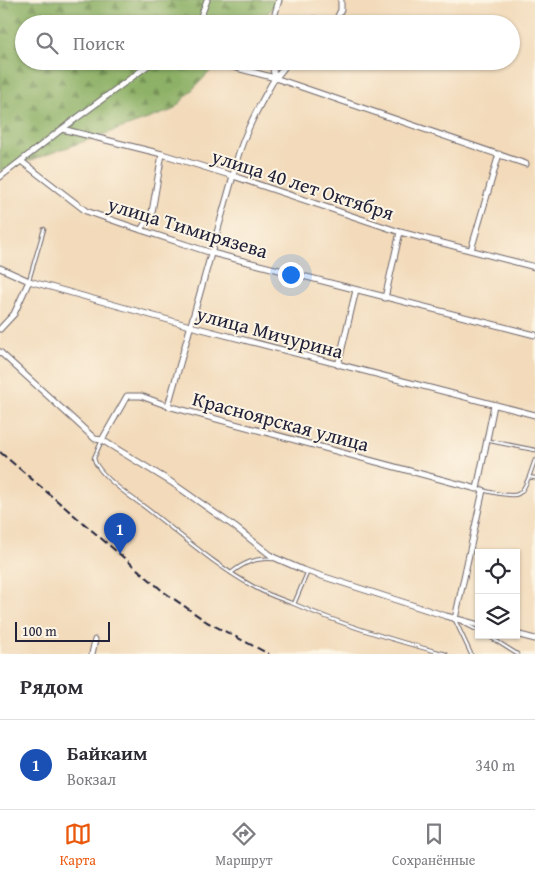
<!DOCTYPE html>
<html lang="ru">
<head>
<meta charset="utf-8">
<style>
  body { margin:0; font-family:"Gentium Book Plus",serif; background:#f2f2f3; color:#2b2b33 }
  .controls { position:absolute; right:15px; bottom:15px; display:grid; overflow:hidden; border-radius:0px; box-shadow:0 1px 4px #0004 }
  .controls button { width:45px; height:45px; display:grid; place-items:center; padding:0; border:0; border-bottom:1px solid #e1e1e2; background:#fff; color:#2b2b33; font:25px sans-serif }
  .scale { position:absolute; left:15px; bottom:12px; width:95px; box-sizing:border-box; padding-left:5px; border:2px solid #22223b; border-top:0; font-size:14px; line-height:18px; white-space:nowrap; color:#22223b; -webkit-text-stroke:4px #fcf5e5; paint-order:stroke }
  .you { position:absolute; left:290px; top:274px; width:18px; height:18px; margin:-12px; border:4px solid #fff; border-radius:50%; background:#1a73e8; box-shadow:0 0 0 8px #1a73e833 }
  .badge { display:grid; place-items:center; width:32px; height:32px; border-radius:50%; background:#ea580c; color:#fff; font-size:16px; font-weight:700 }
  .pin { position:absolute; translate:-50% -41px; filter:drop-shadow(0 1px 2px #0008) }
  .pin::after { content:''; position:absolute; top:26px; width:18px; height:15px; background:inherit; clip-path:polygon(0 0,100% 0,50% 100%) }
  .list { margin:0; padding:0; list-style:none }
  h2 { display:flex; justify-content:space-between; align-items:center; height:65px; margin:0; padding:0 20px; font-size:21px }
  h2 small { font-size:16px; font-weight:400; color:#7c7c81 }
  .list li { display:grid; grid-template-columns:32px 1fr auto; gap:15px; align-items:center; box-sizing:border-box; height:90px; padding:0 20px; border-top:1px solid #e1e1e2 }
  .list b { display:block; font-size:19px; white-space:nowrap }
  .list p { margin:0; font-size:16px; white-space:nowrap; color:#7c7c81 }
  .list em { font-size:16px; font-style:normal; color:#7c7c81 }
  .icon { flex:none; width:28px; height:28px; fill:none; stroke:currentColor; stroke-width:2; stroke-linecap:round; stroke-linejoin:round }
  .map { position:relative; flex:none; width:535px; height:654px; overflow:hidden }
  .search { position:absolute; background:#fff; box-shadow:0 1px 4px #0004; left:15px; right:15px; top:15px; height:55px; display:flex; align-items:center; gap:12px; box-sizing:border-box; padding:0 18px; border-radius:28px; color:#7c7c81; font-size:19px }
  .sheet { height:155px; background:#fff }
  nav { display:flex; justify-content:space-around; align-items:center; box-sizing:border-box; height:70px; border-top:1px solid #e1e1e2; background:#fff; font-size:14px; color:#7c7c81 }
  nav a { display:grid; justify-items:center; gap:2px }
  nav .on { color:#ea580c }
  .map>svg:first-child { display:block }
</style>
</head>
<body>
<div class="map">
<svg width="535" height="654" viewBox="0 0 535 654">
  <defs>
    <pattern id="forest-firs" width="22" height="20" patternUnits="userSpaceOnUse" patternTransform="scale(1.25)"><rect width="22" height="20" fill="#8db166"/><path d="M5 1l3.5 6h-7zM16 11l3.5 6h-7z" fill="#739055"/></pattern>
  </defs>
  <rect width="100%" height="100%" fill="#fcf5e5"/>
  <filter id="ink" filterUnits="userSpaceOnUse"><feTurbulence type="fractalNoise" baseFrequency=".02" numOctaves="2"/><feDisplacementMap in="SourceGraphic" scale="10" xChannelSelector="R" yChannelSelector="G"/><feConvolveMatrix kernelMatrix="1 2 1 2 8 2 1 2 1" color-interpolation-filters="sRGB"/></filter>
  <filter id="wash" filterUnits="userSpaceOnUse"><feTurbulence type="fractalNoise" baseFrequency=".0096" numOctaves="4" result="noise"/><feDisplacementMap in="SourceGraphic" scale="20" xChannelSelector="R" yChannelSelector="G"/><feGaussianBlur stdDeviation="1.12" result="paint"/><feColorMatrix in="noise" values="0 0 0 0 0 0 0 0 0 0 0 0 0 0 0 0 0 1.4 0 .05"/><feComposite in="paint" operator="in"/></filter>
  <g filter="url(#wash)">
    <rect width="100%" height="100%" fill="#f2daba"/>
    <!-- forest -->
    <path fill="url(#forest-firs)" stroke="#586a50" d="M 0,0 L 280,0 L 257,24 L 24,24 L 24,61 L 220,61 L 173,110 L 0,171 Z"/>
  </g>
  <g filter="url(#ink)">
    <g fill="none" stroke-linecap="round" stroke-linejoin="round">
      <defs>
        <path id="lane" d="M 29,280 L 44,229
          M 102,440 L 94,458 C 96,473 129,496 142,505 C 179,533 215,566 256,588 C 268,595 281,599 294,604 C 343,625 395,641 446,654
          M 490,441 L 535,450
          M 535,460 L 529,477 L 535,478
          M 477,489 C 486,491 511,498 518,494 C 524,491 526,483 529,477
          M 231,573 C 245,562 255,558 273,559
          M 294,604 L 308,571
          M 455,620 L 471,654
          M 463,623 L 479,631
          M 487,635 L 517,654"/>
        <path id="street" d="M 196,24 L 201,16 L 207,0
          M 272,24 L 279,0
          M 307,24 L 313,19 L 330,21 L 336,20 L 341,10 L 341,0
          M 210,61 L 275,78 L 526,164
          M 271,61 L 275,78
          M 62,129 L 162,154 L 233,176 L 400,232 L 535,267
          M 21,161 L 86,211 L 141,230 L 212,253 L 535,335
          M 0,177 L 62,129 L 154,61
          M 141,230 L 152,212 L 162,154
          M 471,250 L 499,154
          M 0,268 L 29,281 L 190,326 L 535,415
          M 385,298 L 400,232
          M 0,329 L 14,314 L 29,281
          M 0,352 L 95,439 L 102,440 L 171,482 L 235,527 L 273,557 L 303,570 L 446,616 L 479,625
          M 338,365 L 356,290
          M 168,406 L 233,176 C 239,143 256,111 272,83 C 277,75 284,70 288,61
          M 102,440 L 127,396 L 141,396 L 168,406 L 477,489 L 494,405
          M 455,619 L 483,490
          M 516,634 L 535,639
          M 92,654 L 95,640"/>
      </defs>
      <!-- lane casing -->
      <use href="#lane" stroke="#6b6267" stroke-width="4.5"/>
      <!-- street casing -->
      <use href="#street" stroke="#6b6267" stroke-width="7"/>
      <!-- lane -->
      <use href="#lane" stroke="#fff" stroke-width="2.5"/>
      <!-- street -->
      <use href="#street" stroke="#fff" stroke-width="5"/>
      <!-- rail -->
      <path stroke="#22223b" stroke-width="2" stroke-dasharray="8 4" stroke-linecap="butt" d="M 0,452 L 164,592 L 207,622 L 269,654"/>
    </g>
  </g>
  <g text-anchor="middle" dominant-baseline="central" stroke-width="4" stroke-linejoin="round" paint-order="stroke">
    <!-- street labels -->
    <g font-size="20" fill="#22223b" stroke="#fcf5e5">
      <text transform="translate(303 184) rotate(18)">улица 40 лет Октября</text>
      <text transform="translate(188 227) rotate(17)">улица Тимирязева</text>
      <text transform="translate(270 332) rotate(15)">улица Мичурина</text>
      <text transform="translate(281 421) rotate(15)">Красноярская улица</text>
    </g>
  </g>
</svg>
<div class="controls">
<button><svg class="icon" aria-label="locate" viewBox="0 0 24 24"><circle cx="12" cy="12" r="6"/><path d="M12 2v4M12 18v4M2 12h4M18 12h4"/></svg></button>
<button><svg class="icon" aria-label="layers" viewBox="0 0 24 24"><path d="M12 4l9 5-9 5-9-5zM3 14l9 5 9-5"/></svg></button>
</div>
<div class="scale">100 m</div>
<div class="you"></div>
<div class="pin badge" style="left:120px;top:554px;background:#1a4fb4">1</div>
<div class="search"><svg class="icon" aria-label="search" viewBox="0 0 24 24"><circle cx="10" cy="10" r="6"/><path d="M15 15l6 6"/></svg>Поиск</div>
</div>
<section class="sheet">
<h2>Рядом<small></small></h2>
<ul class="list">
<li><span class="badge" style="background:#1a4fb4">1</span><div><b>Байкаим</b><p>Вокзал</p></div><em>340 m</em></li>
</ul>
</section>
<nav>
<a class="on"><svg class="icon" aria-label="map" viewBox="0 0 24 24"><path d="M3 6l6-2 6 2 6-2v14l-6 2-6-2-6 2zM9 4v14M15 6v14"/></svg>Карта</a>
<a><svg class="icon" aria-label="directions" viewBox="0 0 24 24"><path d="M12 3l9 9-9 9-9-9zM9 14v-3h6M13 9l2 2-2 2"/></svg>Маршрут</a>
<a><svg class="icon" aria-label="saved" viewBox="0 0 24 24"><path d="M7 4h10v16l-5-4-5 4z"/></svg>Сохранённые</a>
</nav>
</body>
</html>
